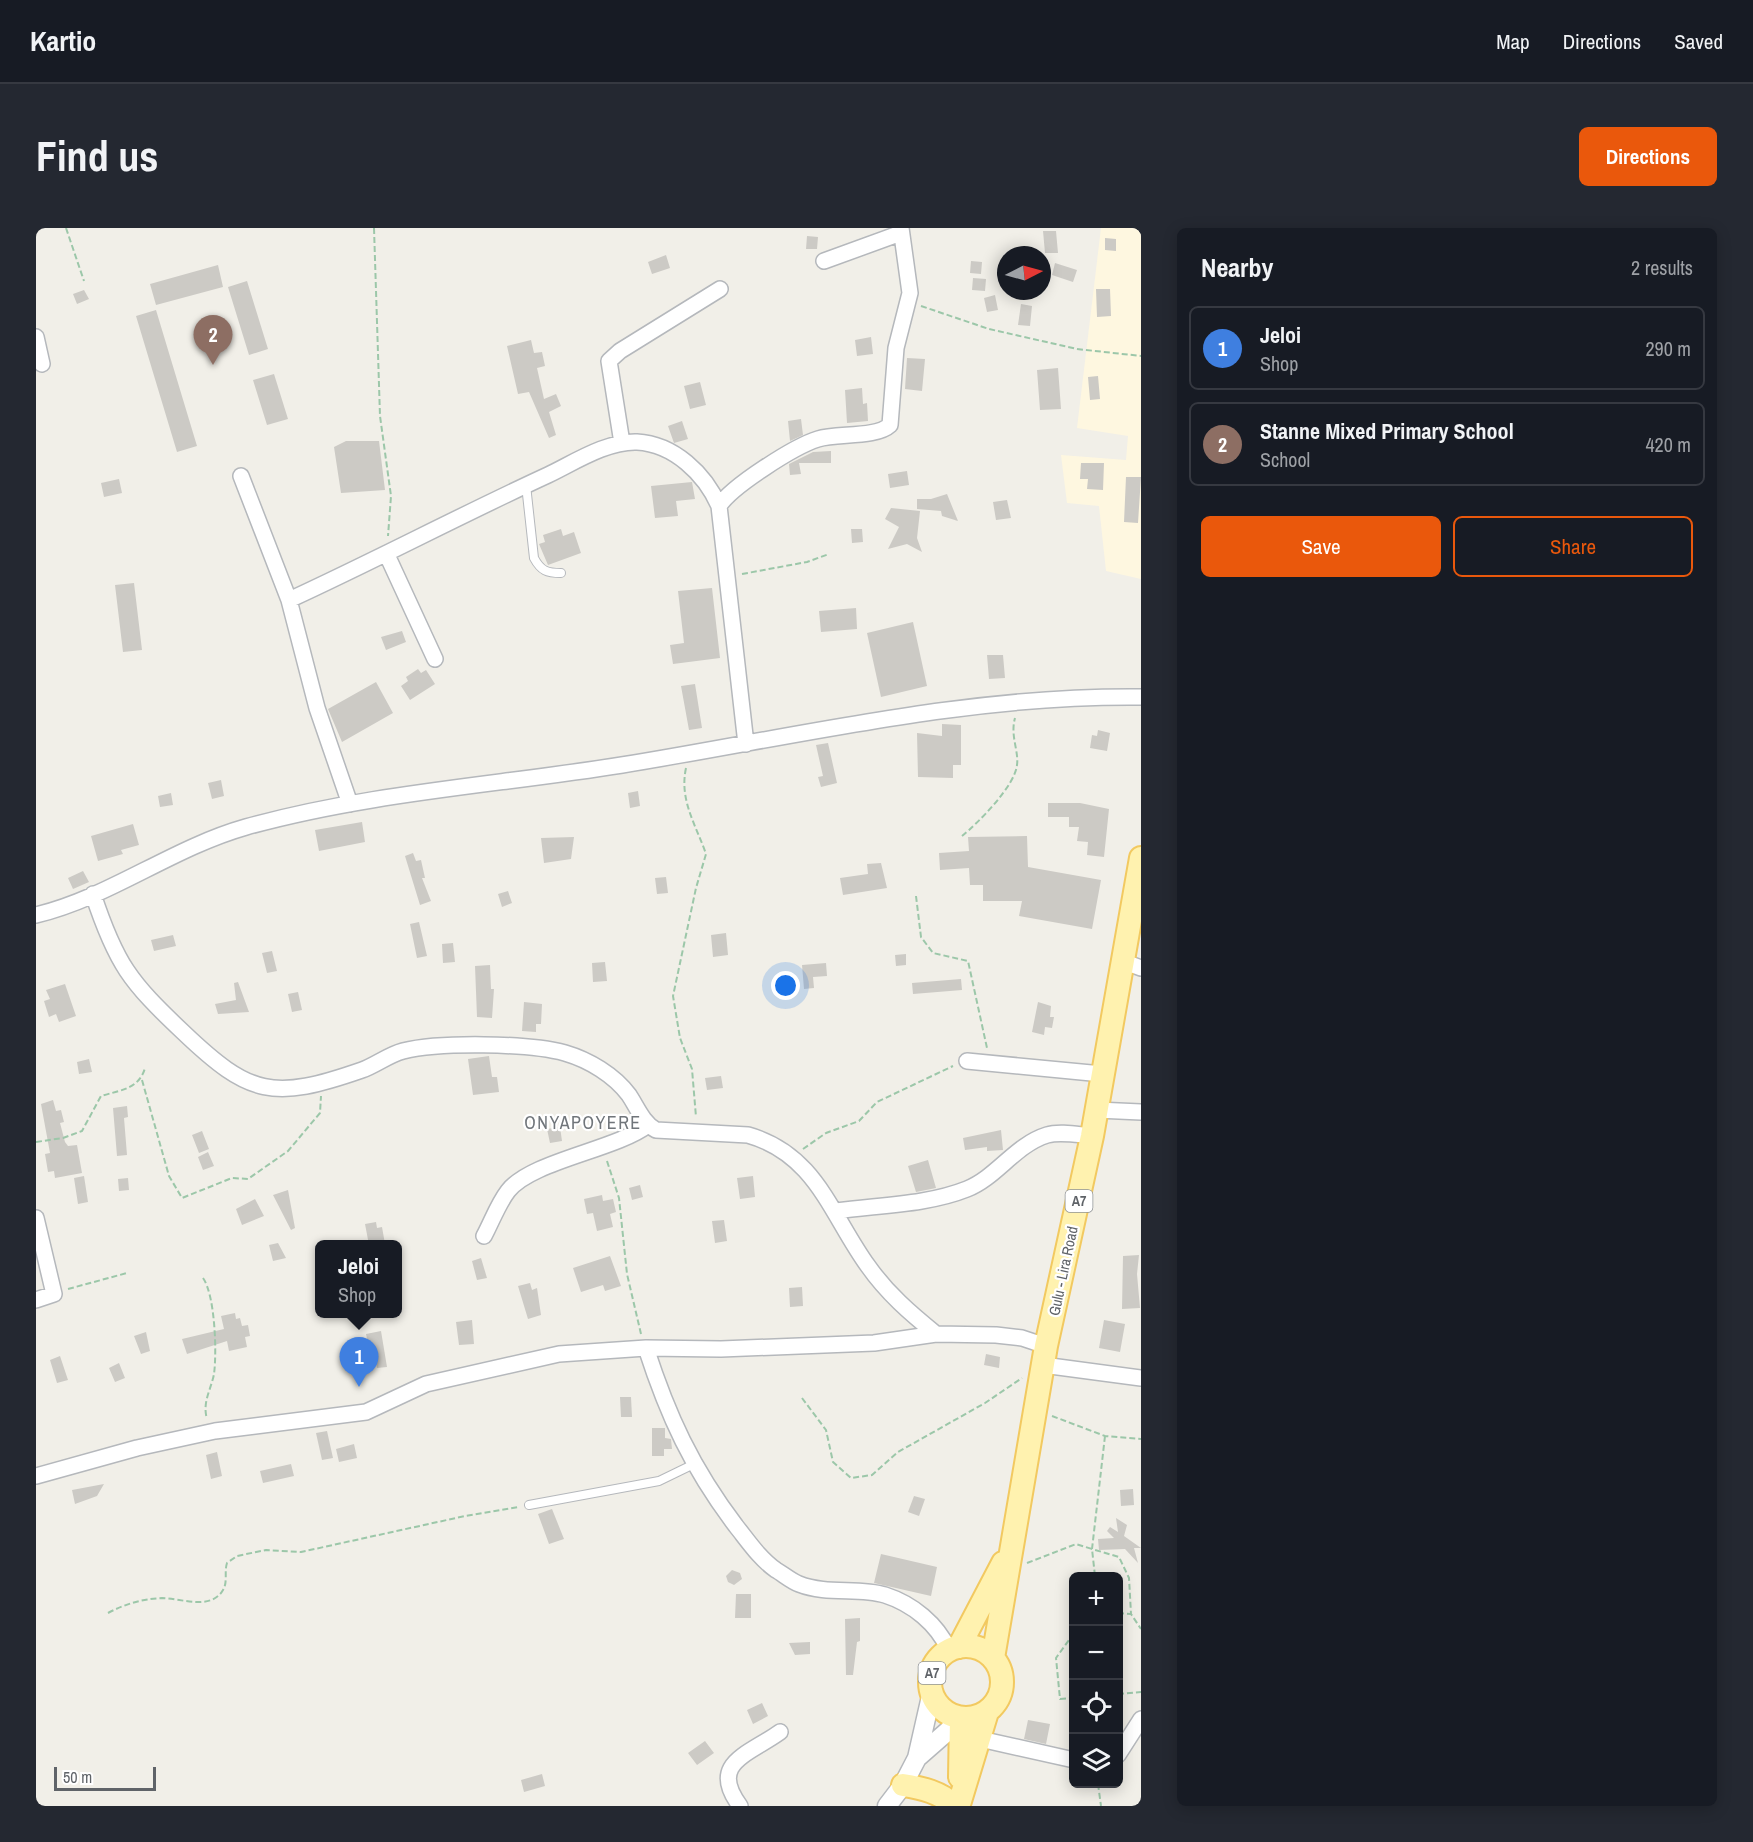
<!DOCTYPE html>
<html lang="en">
<head>
<meta charset="utf-8">
<style>
  body { margin:0; font-family:"Archivo Narrow",sans-serif; background:#242831; color:#f1f3f6 }
  .controls { position:absolute; right:18px; bottom:18px; display:grid; overflow:hidden; border-radius:9px; box-shadow:0 3px 15px #0003 }
  .controls button { width:54px; height:54px; display:grid; place-items:center; padding:0; border:0; border-bottom:2px solid #363941; background:#171b24; color:#f1f3f6; font:30px sans-serif }
  .compass { position:absolute; left:961px; top:18px; width:54px; height:54px; border-radius:50%; background:#171b24; box-shadow:0 3px 15px #0003; rotate:84deg }
  .scale { position:absolute; left:18px; bottom:15px; width:102px; box-sizing:border-box; padding-left:6px; border:3px solid #5f6368; border-top:0; font-size:16px; line-height:21px; white-space:nowrap; color:#5f6368; -webkit-text-stroke:4px #fff; paint-order:stroke }
  .you { position:absolute; left:750px; top:758px; width:21px; height:21px; margin:-15px; border:4px solid #fff; border-radius:50%; background:#1a73e8; box-shadow:0 0 0 9px #1a73e833 }
  .badge { display:grid; place-items:center; width:39px; height:39px; border-radius:50%; background:#ea580c; color:#fff; font-size:20px; font-weight:700 }
  .pin { position:absolute; translate:-50% -50px; filter:drop-shadow(0 2px 3px #0008) }
  .pin::after { content:''; position:absolute; top:32px; width:21px; height:18px; background:inherit; clip-path:polygon(0 0,100% 0,50% 100%) }
  .popup { position:absolute; left:279px; top:1012px; width:87px; height:78px; box-sizing:border-box; display:grid; place-content:center; border-radius:9px; background:#171b24; filter:drop-shadow(0 2px 4px #0005); font-size:20px; white-space:nowrap; color:#9ea1a6 }
  .popup b { font-size:22px; color:#f1f3f6 }
  .popup::after { content:''; position:absolute; left:50%; top:100%; margin-left:-12px; border:12px solid transparent; border-top-color:#171b24 }
  .list { margin:0; padding:0; list-style:none }
  h2 { display:flex; justify-content:space-between; align-items:center; height:78px; margin:0; padding:0 24px; font-size:26px }
  h2 small { font-size:20px; font-weight:400; color:#9ea1a6 }
  .list li { display:grid; grid-template-columns:39px 1fr auto; gap:18px; align-items:center; box-sizing:border-box; height:84px; margin:0 12px 12px; padding:0 12px; border:2px solid #363941; border-radius:9px }
  .list b { display:block; font-size:22px; white-space:nowrap }
  .list p { margin:0; font-size:20px; white-space:nowrap; color:#9ea1a6 }
  .list em { font-size:20px; font-style:normal; color:#9ea1a6 }
  .actions { display:flex; gap:12px; padding:18px 24px }
  .actions a { flex:1; padding:14px 0; border:2px solid #ea580c; border-radius:9px; text-align:center; font-size:21px; color:#ea580c }
  .actions .main { background:#ea580c; color:#fff }
  .icon { flex:none; width:33px; height:33px; fill:none; stroke:currentColor; stroke-width:2; stroke-linecap:round; stroke-linejoin:round }
  .map { position:relative; flex:none; width:1105px; height:1578px; overflow:hidden; border-radius:9px }
  header { display:flex; align-items:center; gap:36px; box-sizing:border-box; height:84px; padding:0 30px; background:#171b24; border-bottom:2px solid #363941 }
  header strong { font-size:28px }
  nav { display:flex; gap:33px; margin-inline-start:auto; font-size:21px }
  .intro { display:flex; align-items:center; justify-content:space-between; box-sizing:border-box; height:144px; padding:0 36px }
  h1 { margin:0; font-size:42px }
  .button { padding:15px 27px; border-radius:9px; background:#ea580c; color:#fff; font-size:21px; font-weight:700 }
  main { display:flex; gap:36px; padding:0 36px }
  aside { flex:1; background:#171b24; border-radius:9px; box-shadow:0 3px 15px #0003 }
  .map>svg:first-child { display:block }
</style>
</head>
<body>
<header>
<strong>Kartio</strong>
<nav><a>Map</a><a>Directions</a><a>Saved</a></nav>
</header>
<div class="intro"><h1>Find us</h1><a class="button">Directions</a></div>
<main>
<div class="map">
<svg width="1105" height="1578" viewBox="0 0 1105 1578">
  <rect width="100%" height="100%" fill="#f1efe8"/>
  <!-- commercial -->
  <path fill="#fef7e0" d="M 1065,0 L 1105,0 L 1105,351 L 1070,343 L 1063,278 L 1031,275 L 1025,227 L 1090,232 L 1092,208 L 1041,200 Z"/>
  <!-- building -->
  <path fill="#cccac5" d="M 1007,3 L 1020,3 L 1022,25 L 1009,25 Z
    M 771,8 L 782,9 L 781,21 L 770,21 Z
    M 1069,10 L 1080,11 L 1080,23 L 1069,22 Z
    M 630,27 L 634,40 L 616,46 L 612,34 Z
    M 935,33 L 946,34 L 945,46 L 934,45 Z
    M 1019,35 L 1041,42 L 1037,54 L 1016,47 Z
    M 182,37 L 187,59 L 120,77 L 114,56 Z
    M 937,50 L 950,51 L 949,63 L 936,62 Z
    M 211,53 L 232,121 L 213,127 L 192,59 Z
    M 1060,61 L 1074,61 L 1075,88 L 1061,89 Z
    M 48,62 L 53,71 L 41,76 L 37,66 Z
    M 959,67 L 962,82 L 951,84 L 948,70 Z
    M 985,76 L 996,78 L 994,98 L 982,97 Z
    M 120,82 L 161,218 L 141,224 L 100,88 Z
    M 835,109 L 837,126 L 821,128 L 819,112 Z
    M 495,112 L 498,125 L 506,124 L 509,138 L 501,140 L 508,171 L 520,166 L 525,178 L 513,184 L 520,207 L 513,210 L 493,164 L 482,166 L 471,118 Z
    M 871,130 L 889,131 L 886,163 L 869,161 Z
    M 1022,140 L 1025,181 L 1004,182 L 1001,142 Z
    M 238,146 L 252,191 L 231,197 L 217,152 Z
    M 1062,148 L 1064,171 L 1054,172 L 1052,149 Z
    M 664,154 L 670,177 L 654,181 L 648,158 Z
    M 826,160 L 827,176 L 831,175 L 832,193 L 811,195 L 809,162 Z
    M 765,191 L 767,207 L 754,213 L 752,193 Z
    M 646,193 L 652,211 L 638,215 L 632,198 Z
    M 310,213 L 343,213 L 349,262 L 305,265 L 298,219 Z
    M 795,223 L 795,235 L 763,235 L 765,246 L 754,247 L 753,236 L 777,224 Z
    M 1045,235 L 1068,235 L 1067,262 L 1051,261 L 1052,251 L 1044,251 Z
    M 871,243 L 873,257 L 854,260 L 852,246 Z
    M 1090,249 L 1105,249 L 1102,295 L 1088,294 Z
    M 83,251 L 86,265 L 68,269 L 65,255 Z
    M 656,254 L 659,271 L 640,273 L 642,288 L 619,290 L 615,258 Z
    M 911,266 L 922,293 L 906,288 L 905,283 L 881,281 L 881,271 L 895,271 Z
    M 971,272 L 975,290 L 960,292 L 957,274 Z
    M 855,280 L 884,283 L 881,310 L 886,324 L 871,316 L 852,321 L 863,299 L 849,291 Z
    M 525,301 L 527,308 L 538,304 L 545,325 L 512,337 L 503,316 L 509,314 L 507,307 Z
    M 815,301 L 826,301 L 827,314 L 816,315 Z
    M 98,355 L 106,422 L 87,424 L 79,357 Z
    M 676,360 L 684,430 L 637,436 L 634,417 L 648,415 L 642,363 Z
    M 820,380 L 821,401 L 785,404 L 783,383 Z
    M 877,394 L 891,458 L 845,469 L 831,405 Z
    M 366,403 L 370,414 L 350,422 L 345,409 Z
    M 951,427 L 967,427 L 969,450 L 953,451 Z
    M 382,441 L 385,445 L 390,442 L 399,456 L 374,472 L 365,458 L 372,453 L 370,449 Z
    M 340,454 L 357,485 L 306,514 L 292,481 Z
    M 659,456 L 666,500 L 653,502 L 645,458 Z
    M 906,496 L 925,497 L 925,537 L 917,537 L 917,550 L 882,549 L 881,505 L 906,508 Z
    M 1062,502 L 1074,505 L 1071,523 L 1054,520 L 1056,507 L 1061,508 Z
    M 792,515 L 801,555 L 785,559 L 782,549 L 787,548 L 780,517 Z
    M 185,552 L 188,568 L 176,571 L 172,555 Z
    M 602,563 L 604,578 L 594,580 L 592,565 Z
    M 135,565 L 137,577 L 124,579 L 122,568 Z
    M 1012,575 L 1044,575 L 1073,581 L 1068,629 L 1051,627 L 1052,614 L 1041,613 L 1043,599 L 1033,599 L 1033,589 L 1012,589 Z
    M 326,594 L 329,614 L 283,623 L 279,602 Z
    M 97,596 L 103,617 L 85,622 L 87,626 L 62,633 L 55,608 Z
    M 991,608 L 992,639 L 1065,652 L 1056,701 L 983,688 L 986,673 L 947,673 L 947,657 L 934,657 L 933,640 L 904,642 L 903,625 L 933,623 L 932,609 Z
    M 538,609 L 535,631 L 508,635 L 505,610 Z
    M 377,625 L 380,633 L 385,632 L 389,650 L 386,650 L 395,673 L 384,677 L 369,628 Z
    M 845,635 L 851,660 L 807,667 L 804,650 L 832,646 L 831,636 Z
    M 47,643 L 53,654 L 37,661 L 32,650 Z
    M 630,649 L 632,665 L 621,666 L 619,650 Z
    M 472,663 L 476,675 L 466,679 L 462,666 Z
    M 383,694 L 391,728 L 381,730 L 374,696 Z
    M 690,705 L 692,727 L 677,729 L 675,707 Z
    M 137,707 L 140,718 L 118,723 L 115,712 Z
    M 417,715 L 419,734 L 407,735 L 406,716 Z
    M 236,723 L 241,743 L 231,745 L 226,725 Z
    M 870,726 L 870,737 L 860,738 L 859,727 Z
    M 569,734 L 571,753 L 557,754 L 556,735 Z
    M 790,735 L 791,748 L 777,749 L 778,760 L 768,761 L 766,737 Z
    M 454,737 L 455,761 L 458,761 L 456,790 L 441,789 L 439,738 Z
    M 925,751 L 926,762 L 877,766 L 876,755 Z
    M 202,754 L 213,784 L 182,786 L 179,776 L 200,772 L 198,755 Z
    M 29,756 L 40,788 L 23,794 L 20,786 L 13,789 L 8,773 L 14,771 L 10,762 Z
    M 262,764 L 266,782 L 256,784 L 252,766 Z
    M 488,774 L 506,776 L 505,796 L 500,796 L 500,804 L 486,803 Z
    M 1002,774 L 1015,778 L 1014,789 L 1018,789 L 1016,800 L 1009,799 L 1008,807 L 996,804 Z
    M 453,828 L 456,849 L 461,849 L 463,864 L 437,867 L 432,831 Z
    M 53,831 L 56,844 L 43,846 L 41,834 Z
    M 685,848 L 687,860 L 671,862 L 669,850 Z
    M 17,872 L 20,883 L 25,882 L 28,894 L 24,895 L 29,914 L 32,918 L 41,917 L 46,945 L 19,950 L 18,943 L 12,944 L 9,926 L 14,925 L 5,876 Z
    M 91,878 L 92,889 L 88,890 L 91,927 L 81,928 L 77,880 Z
    M 524,899 L 526,913 L 514,915 L 511,901 Z
    M 965,902 L 967,922 L 951,923 L 951,919 L 929,922 L 927,910 Z
    M 166,903 L 173,921 L 163,925 L 156,907 Z
    M 172,924 L 178,938 L 167,942 L 162,929 Z
    M 892,932 L 900,960 L 880,964 L 872,938 Z
    M 48,948 L 52,974 L 42,976 L 38,950 Z
    M 717,948 L 719,969 L 704,971 L 701,950 Z
    M 92,950 L 93,962 L 83,963 L 82,951 Z
    M 604,957 L 607,969 L 596,972 L 593,960 Z
    M 252,962 L 259,1000 L 255,1002 L 237,967 Z
    M 566,967 L 567,973 L 577,971 L 580,984 L 574,986 L 577,999 L 561,1003 L 557,985 L 551,986 L 548,971 Z
    M 219,971 L 228,988 L 206,997 L 200,981 Z
    M 688,992 L 691,1013 L 679,1015 L 676,993 Z
    M 340,994 L 341,1000 L 346,999 L 349,1016 L 333,1017 L 329,996 Z
    M 242,1015 L 250,1030 L 237,1033 L 233,1017 Z
    M 1103,1027 L 1101,1046 L 1104,1080 L 1086,1081 L 1087,1028 Z
    M 574,1028 L 585,1058 L 569,1063 L 567,1057 L 545,1064 L 537,1040 Z
    M 445,1030 L 451,1050 L 441,1052 L 436,1033 Z
    M 494,1055 L 496,1062 L 501,1060 L 505,1087 L 492,1091 L 482,1058 Z
    M 766,1059 L 767,1078 L 754,1079 L 753,1060 Z
    M 199,1085 L 200,1091 L 204,1090 L 206,1098 L 212,1097 L 214,1108 L 209,1109 L 211,1119 L 193,1123 L 191,1113 L 151,1126 L 146,1111 L 188,1101 L 185,1088 Z
    M 436,1092 L 438,1116 L 423,1117 L 420,1094 Z
    M 1068,1092 L 1089,1096 L 1084,1124 L 1063,1120 Z
    M 345,1103 L 351,1139 L 341,1140 L 338,1124 L 334,1125 L 330,1106 Z
    M 110,1104 L 114,1123 L 105,1126 L 98,1108 Z
    M 950,1126 L 964,1129 L 963,1140 L 948,1137 Z
    M 24,1128 L 32,1152 L 21,1155 L 14,1132 Z
    M 83,1135 L 89,1150 L 79,1154 L 73,1140 Z
    M 584,1169 L 595,1169 L 596,1189 L 585,1189 Z
    M 616,1200 L 629,1200 L 629,1210 L 635,1211 L 636,1221 L 628,1221 L 628,1228 L 616,1228 Z
    M 291,1203 L 297,1230 L 286,1232 L 280,1205 Z
    M 318,1216 L 321,1230 L 303,1234 L 300,1221 Z
    M 181,1224 L 186,1248 L 175,1251 L 170,1227 Z
    M 255,1236 L 258,1248 L 227,1255 L 224,1243 Z
    M 68,1256 L 61,1268 L 39,1276 L 36,1262 Z
    M 1097,1261 L 1098,1277 L 1085,1278 L 1084,1262 Z
    M 878,1268 L 889,1271 L 883,1288 L 872,1284 Z
    M 516,1281 L 528,1311 L 513,1316 L 502,1286 Z
    M 1080,1290 L 1091,1297 L 1088,1308 L 1105,1320 L 1098,1320 L 1102,1335 L 1089,1321 L 1063,1322 L 1062,1311 L 1078,1310 L 1071,1303 L 1074,1299 L 1082,1304 Z
    M 845,1326 L 901,1339 L 895,1368 L 838,1355 Z
    M 696,1342 L 704,1345 L 706,1351 L 698,1357 L 692,1354 L 690,1348 Z
    M 700,1366 L 715,1366 L 715,1390 L 699,1390 Z
    M 824,1390 L 824,1413 L 821,1414 L 817,1447 L 810,1447 L 809,1391 Z
    M 774,1414 L 774,1426 L 759,1427 L 753,1415 Z
    M 726,1475 L 732,1488 L 717,1496 L 711,1482 Z
    M 992,1492 L 1014,1496 L 1010,1516 L 988,1511 Z
    M 669,1513 L 678,1525 L 661,1537 L 652,1525 Z
    M 506,1546 L 509,1558 L 488,1564 L 485,1552 Z"/>
  <g fill="none" stroke-linecap="round" stroke-linejoin="round">
    <defs>
      <path id="service" d="M 490,257 L 498,330 C 505,343 511,345 525,345
        M 493,1277 L 623,1253 L 658,1236"/>
      <path id="minor" d="M 788,33 L 865,5
        M 0,109 L 6,136
        M 586,215 L 573,133 L 584,123 L 684,61
        M 205,248 L 253,372 L 281,480 L 314,576
        M 351,327 L 399,431
        M 253,372 C 340,332 425,287 512,247 C 539,234 571,213 601,214 C 638,216 669,246 683,278
        M 710,516 L 683,278 C 696,258 759,218 782,211 C 801,205 840,210 854,197 L 860,120 L 874,65 L 865,0
        M 57,666 C 80,736 94,754 147,804 C 214,868 237,873 326,842 C 340,837 352,827 367,823 C 404,814 492,815 529,825 C 553,832 578,847 593,867 C 601,879 607,895 620,902 L 712,907 C 780,926 795,987 832,1038 C 851,1065 874,1085 900,1106
        M 0,687 C 72,670 136,620 210,599 C 332,565 461,557 586,537 C 759,509 929,467 1105,469
        M 1086,733 L 1105,740
        M 931,833 L 1066,846
        M 1061,882 L 1105,884
        M 800,983 C 843,977 891,977 931,961 C 961,949 979,917 1011,907 C 1024,903 1043,907 1056,908
        M 0,990 L 18,1066 L 0,1072
        M 448,1008 C 456,993 462,976 472,963 C 495,933 579,922 612,897
        M 610,1120 C 632,1188 656,1240 700,1298 C 712,1313 724,1331 740,1342 C 747,1346 755,1353 763,1356 C 791,1367 823,1359 849,1367 C 877,1376 901,1396 913,1422
        M 1007,1137 L 1105,1150
        M 0,1248 L 101,1220 L 179,1203 L 330,1184 L 390,1156 L 523,1126 L 610,1120 L 685,1121 L 838,1115 L 900,1106 L 960,1107 L 986,1110 L 1010,1118
        M 944,1511 L 1038,1532
        M 1082,1527 L 1105,1491
        M 704,1578 C 672,1535 712,1527 744,1504"/>
      <path id="tertiary" d="M 881,1530 L 913,1502 L 922,1490
        M 851,1578 L 867,1557 L 881,1530 L 896,1464"/>
      <path id="primary" d="M894 1454a36 36 0 1 1 72 0a36 36 0 1 1-72 0Z
        M 923,1419 L 967,1335
        M 957,1430 L 1010,1118 L 1056,908 L 1105,630
        M 924,1549 L 925,1490
        M 867,1557 C 886,1560 904,1564 919,1578
        M 924,1573 L 951,1484"/>
    </defs>
    <!-- service casing -->
    <use href="#service" stroke="#b5b8bc" stroke-width="10"/>
    <!-- minor casing -->
    <use href="#minor" stroke="#b5b8bc" stroke-width="18"/>
    <!-- tertiary casing -->
    <use href="#tertiary" stroke="#b5b8bc" stroke-width="21"/>
    <!-- primary casing -->
    <use href="#primary" stroke="#f2c960" stroke-width="26"/>
    <!-- path -->
    <path stroke="#9cc7a9" stroke-width="2" stroke-dasharray="6 3" stroke-linecap="butt" d="M 30,0 L 48,53
      M 338,0 L 344,188 L 355,268 L 352,308
      M 885,78 L 953,101 L 1041,121 L 1105,128
      M 706,346 L 771,334 L 793,326
      M 650,540 C 643,572 660,597 670,626 L 660,660 L 637,768 L 644,810 L 656,841 L 660,889
      M 926,608 C 942,595 979,558 981,537 C 983,523 974,508 979,490
      M 880,668 L 885,709 L 897,725 L 932,733 L 951,820
      M 106,852 L 133,948 L 146,970 L 196,950 L 212,951 L 252,923 L 284,885 L 285,868
      M 0,914 L 27,910 L 46,903 L 65,868 C 85,862 103,861 109,840
      M 767,921 L 790,905 L 823,893 L 841,874 L 917,838
      M 571,933 L 583,970 L 591,1046 L 605,1106
      M 167,1050 C 179,1067 181,1124 178,1146 C 175,1162 166,1174 171,1191
      M 32,1061 L 91,1045
      M 766,1170 L 790,1202 L 797,1234 L 815,1250 L 836,1247 L 862,1224 L 949,1175 L 986,1150
      M 1016,1188 L 1069,1208 L 1105,1211
      M 1069,1208 L 1056,1321 L 1083,1329 L 1093,1350 L 1095,1386
      M 991,1335 L 1040,1316 L 1056,1321 L 1059,1348
      M 72,1385 C 89,1376 106,1371 126,1370 C 144,1370 175,1383 187,1362 C 192,1354 188,1344 191,1335 L 201,1328 L 230,1322 L 265,1324 L 429,1288 L 483,1279
      M 1082,1385 L 1095,1386 L 1105,1401
      M 1038,1405 L 1020,1430 L 1024,1471 L 1038,1470
      M 1082,1466 L 1105,1464
      M 1062,1556 L 1065,1578"/>
    <!-- service -->
    <use href="#service" stroke="#fff" stroke-width="8"/>
    <!-- minor -->
    <use href="#minor" stroke="#fff" stroke-width="15"/>
    <!-- tertiary -->
    <use href="#tertiary" stroke="#fff" stroke-width="18"/>
    <!-- primary -->
    <use href="#primary" stroke="#fff2af" stroke-width="22"/>
  </g>
  <g text-anchor="middle" dominant-baseline="central" stroke-width="4.5" stroke-linejoin="round" paint-order="stroke">
    <!-- shield labels -->
    <g fill="#fff" stroke="#8f9295" stroke-width="1.5">
      <rect x="1029.5" y="962" width="27" height="22" rx="4.5"/>
      <rect x="882.5" y="1434" width="27" height="22" rx="4.5"/>
    </g>
    <g font-size="14" font-weight="bold" fill="#5f6368">
      <text x="1043" y="973">A7</text>
      <text x="896" y="1445">A7</text>
    </g>
    <!-- street labels -->
    <g font-size="15" fill="#5f6368" stroke="#fff">
      <text transform="translate(1027 1043) rotate(-78)">Gulu - Lira Road</text>
    </g>
    <!-- quarter labels -->
    <g font-size="18" letter-spacing="1.5" fill="#70757a" stroke="#fff">
      <text x="547" y="894">ONYAPOYERE</text>
    </g>
  </g>
</svg>
<div class="controls">
<button>+</button>
<button>−</button>
<button><svg class="icon" aria-label="locate" viewBox="0 0 24 24"><circle cx="12" cy="12" r="6"/><path d="M12 2v4M12 18v4M2 12h4M18 12h4"/></svg></button>
<button><svg class="icon" aria-label="layers" viewBox="0 0 24 24"><path d="M12 4l9 5-9 5-9-5zM3 14l9 5 9-5"/></svg></button>
</div>
<svg class="compass" viewBox="-18 -18 36 36"><path d="M0-13l5 13h-10z" fill="#e53935"/><path d="M0 13l5-13h-10z" fill="#9ea1a6"/></svg>
<div class="scale">50 m</div>
<div class="you"></div>
<div class="pin badge" style="left:323px;top:1159px;background:#3f7fe0">1</div>
<div class="popup"><b>Jeloi</b>Shop</div>
<div class="pin badge" style="left:177px;top:137px;background:#8d6e63">2</div>
</div>
<aside>
<h2>Nearby<small>2 results</small></h2>
<ul class="list">
<li><span class="badge" style="background:#3f7fe0">1</span><div><b>Jeloi</b><p>Shop</p></div><em>290 m</em></li>
<li><span class="badge" style="background:#8d6e63">2</span><div><b>Stanne Mixed Primary School</b><p>School</p></div><em>420 m</em></li>
</ul>
<div class="actions"><a class="main">Save</a><a>Share</a></div>
</aside>
</main>
</body>
</html>
